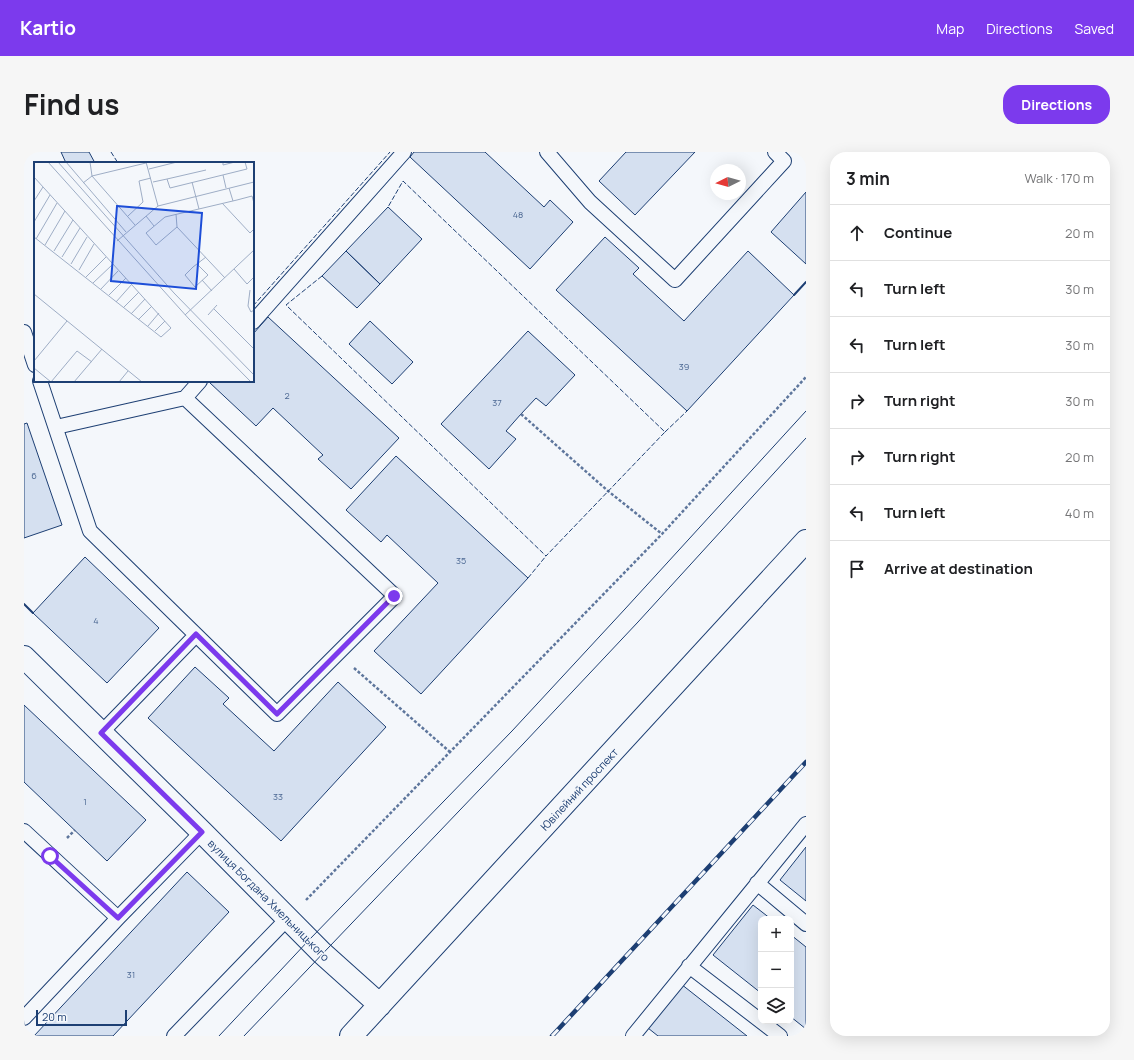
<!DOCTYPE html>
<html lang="en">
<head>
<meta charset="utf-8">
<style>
  body { margin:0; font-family:Manrope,sans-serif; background:#f6f6f6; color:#202124 }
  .controls { position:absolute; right:12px; bottom:12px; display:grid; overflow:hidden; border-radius:8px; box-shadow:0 4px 16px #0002 }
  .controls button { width:36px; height:36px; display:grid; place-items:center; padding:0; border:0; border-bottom:1px solid #e0e0e0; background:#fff; color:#202124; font:20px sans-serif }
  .compass { position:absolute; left:686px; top:12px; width:36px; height:36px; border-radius:50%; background:#fff; box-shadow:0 4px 16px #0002; rotate:265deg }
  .scale { position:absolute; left:12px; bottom:10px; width:91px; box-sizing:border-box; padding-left:4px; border:2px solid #1d3f73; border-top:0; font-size:11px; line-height:14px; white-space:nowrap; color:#1d3f73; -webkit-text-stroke:3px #f4f7fb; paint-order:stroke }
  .stop { position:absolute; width:12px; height:12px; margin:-9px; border:3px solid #7c3aed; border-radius:50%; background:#fff }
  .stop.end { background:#7c3aed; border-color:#fff; box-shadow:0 1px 4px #0008 }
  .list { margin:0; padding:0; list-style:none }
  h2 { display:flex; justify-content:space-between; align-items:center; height:52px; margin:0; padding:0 16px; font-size:17px }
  h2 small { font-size:13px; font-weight:400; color:#757577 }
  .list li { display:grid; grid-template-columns:26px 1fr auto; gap:12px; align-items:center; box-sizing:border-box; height:56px; padding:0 16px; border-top:1px solid #e0e0e0 }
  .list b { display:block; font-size:15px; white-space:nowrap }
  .list em { font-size:13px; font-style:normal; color:#757577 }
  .icon { flex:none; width:22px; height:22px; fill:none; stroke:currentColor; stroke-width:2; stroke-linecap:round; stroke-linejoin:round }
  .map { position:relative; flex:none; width:782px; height:884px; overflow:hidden; border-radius:16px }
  header { display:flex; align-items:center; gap:24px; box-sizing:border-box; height:56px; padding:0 20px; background:#7c3aed; color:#fff }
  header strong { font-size:19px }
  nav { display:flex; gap:22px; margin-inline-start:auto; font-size:14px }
  .intro { display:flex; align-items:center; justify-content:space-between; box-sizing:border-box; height:96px; padding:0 24px }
  h1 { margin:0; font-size:28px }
  .button { padding:10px 18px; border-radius:16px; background:#7c3aed; color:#fff; font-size:14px; font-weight:700 }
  main { display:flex; gap:24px; padding:0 24px }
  aside { flex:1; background:#fff; border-radius:16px; box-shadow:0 4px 16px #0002 }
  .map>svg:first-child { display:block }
</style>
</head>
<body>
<header>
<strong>Kartio</strong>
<nav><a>Map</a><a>Directions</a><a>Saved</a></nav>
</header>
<div class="intro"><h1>Find us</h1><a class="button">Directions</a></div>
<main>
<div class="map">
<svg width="782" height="884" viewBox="0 0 782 884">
  <rect width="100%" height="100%" fill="#f4f7fb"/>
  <!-- building -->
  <path fill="#d5e0f0" stroke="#1d3f73" d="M 37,0 L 65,0 L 71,11 L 42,11 Z
    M 390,0 L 461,0 L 520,55 L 526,48 L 549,70 L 506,117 L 386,5 Z
    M 602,0 L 671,0 L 611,63 L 575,29 Z
    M 782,40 L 782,112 L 747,80 Z
    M 364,55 L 398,87 L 356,132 L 322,99 Z
    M 581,85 L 615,116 L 609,122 L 660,169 L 724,99 L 770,143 L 663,259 L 532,138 Z
    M 322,99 L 356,132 L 333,156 L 298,124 Z
    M 244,165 L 375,286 L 327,337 L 294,307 L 299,303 L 249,256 L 232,274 L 185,230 L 229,229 L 229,182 Z
    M 346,169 L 389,210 L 368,232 L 325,192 Z
    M 504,179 L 551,223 L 522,254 L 512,246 L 497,262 L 482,279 L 492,287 L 465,317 L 417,272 Z
    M 3,271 L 38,373 L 0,386 L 0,272 Z
    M 372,304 L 504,426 L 397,542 L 350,499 L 414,431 L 363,383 L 357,390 L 322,358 Z
    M 61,405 L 135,476 L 83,531 L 9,461 Z
    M 171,515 L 205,546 L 199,552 L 250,599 L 314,530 L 362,575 L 257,689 L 124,566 Z
    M 0,553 L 122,668 L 83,709 L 0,630 Z
    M 782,695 L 782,749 L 756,728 Z
    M 163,720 L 205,760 L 89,884 L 10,884 Z
    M 729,753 L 747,767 L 737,767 L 737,841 L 689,803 Z
    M 767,783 L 782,795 L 782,877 L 767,865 Z
    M 657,832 L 723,884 L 634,884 L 624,876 Z"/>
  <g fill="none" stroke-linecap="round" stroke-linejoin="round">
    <defs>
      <path id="lane" d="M 523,0 L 566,50 L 651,128 L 760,9 L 751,0
        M 229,170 L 380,0
        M 0,180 L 11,213
        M 16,229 L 66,379 L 253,562 L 371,444 L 161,246 L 32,275
        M 161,246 L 176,229
        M 77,581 L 172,483
        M 0,679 L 94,766
        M 733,731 L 782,772
        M 665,814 L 756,884
        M 0,866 L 94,766 L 178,680
        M 150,884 L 263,767
        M 609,884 L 782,672"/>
      <path id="secondary" d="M 0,505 L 178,680 L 298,801 L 356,853
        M 327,884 L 782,389"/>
    </defs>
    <!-- lane casing -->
    <use href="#lane" stroke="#1d3f73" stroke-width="16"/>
    <!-- secondary casing -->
    <use href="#secondary" stroke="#1d3f73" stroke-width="24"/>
    <!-- path -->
    <path stroke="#5e769c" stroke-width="2.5" stroke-dasharray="3 2" stroke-linecap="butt" d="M 497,262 L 584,339 L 638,382
      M 330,516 L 426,600
      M 43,686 L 51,678
      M 282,748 L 638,382 L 782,225"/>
    <!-- lane -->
    <use href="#lane" stroke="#f4f7fb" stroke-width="14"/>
    <!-- secondary -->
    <use href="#secondary" stroke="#f4f7fb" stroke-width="22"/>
    <!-- tram -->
    <path stroke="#1d3f73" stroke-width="1" d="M 195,884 L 285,788 L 488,579 L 601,457 L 782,259
      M 220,884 L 500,591 L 614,470 L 782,286"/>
    <defs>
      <path id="rail" d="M 528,884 L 782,610"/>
    </defs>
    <!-- rail casing -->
    <use href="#rail" stroke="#1d3f73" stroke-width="4.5"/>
    <!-- rail -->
    <use href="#rail" stroke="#f4f7fb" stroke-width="3" stroke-dasharray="9" stroke-linecap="butt"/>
    <!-- fence -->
    <path stroke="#1d3f73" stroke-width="1" stroke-dasharray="5 2" stroke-linecap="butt" d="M 87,0 L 94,11
      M 298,124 L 262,153 L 522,404 L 641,280 L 379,29 L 364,55
      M 229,154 L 366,0
      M 641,280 L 663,259
      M 504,426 L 522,404"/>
    <!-- wall -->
    <path stroke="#1d3f73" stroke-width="2" d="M 770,143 L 782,130
      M 0,452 L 9,461"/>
  </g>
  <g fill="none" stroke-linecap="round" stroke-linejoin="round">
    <!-- route -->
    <path stroke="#7c3aed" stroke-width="5" d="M 26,704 L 94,766 L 178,680 L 77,581 L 172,482 L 253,562 L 370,444"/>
  </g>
  <g text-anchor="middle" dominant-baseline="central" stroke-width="3" stroke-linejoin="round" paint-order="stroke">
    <!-- number labels -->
    <g font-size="9" fill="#4b6792">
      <text x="494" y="62">48</text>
      <text x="660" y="214">39</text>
      <text x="263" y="243">2</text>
      <text x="473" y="250">37</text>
      <text x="10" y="323">6</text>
      <text x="437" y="408">35</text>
      <text x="72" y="468">4</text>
      <text x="254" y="644">33</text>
      <text x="61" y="649">1</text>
      <text x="107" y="822">31</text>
    </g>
    <!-- street labels -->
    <g font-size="11" fill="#1d3f73" stroke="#f4f7fb">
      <text transform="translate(555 637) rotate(-47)">Ювілейний проспект</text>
      <text transform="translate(245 748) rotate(45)">вулиця Богдана Хмельницького</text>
    </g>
  </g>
  <!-- overview -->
  <g transform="translate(10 10)">
    <rect width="220" height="220" fill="#f4f7fb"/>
    <path fill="none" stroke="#9eadc5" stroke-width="1" d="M 14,0 L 155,157 L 217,220M 24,0 L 140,131 L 220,213M 32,0 L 92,70M 56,0 L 58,14 L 101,63M 112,0 L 124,44M 189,0 L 189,3 L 201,0M 115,7 L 143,0M 189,13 L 192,26M 0,15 L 137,166 L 127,175 L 0,75M 133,17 L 172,8M 119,20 L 133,17 L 136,26 L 213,7 L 211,0M 158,20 L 165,47M 49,21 L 58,14 L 112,1M 195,26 L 199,39M 0,39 L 9,25M 188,41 L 216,71 L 220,67M 142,52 L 143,65 L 122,83 L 112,71 L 131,55 L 203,38 L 218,34 L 220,41M 94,54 L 109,40 L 105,19 L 117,16M 112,54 L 120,64M 0,60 L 16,33M 143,65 L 191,116M 2,77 L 23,41M 83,79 L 124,44 L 220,20M 11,83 L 31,49M 20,89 L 39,58M 28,95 L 46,66M 37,102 L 53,75M 163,102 L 174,113 L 161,125 L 151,113 L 159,105 L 172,95M 200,107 L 213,122 L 220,115M 45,108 L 60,82M 52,115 L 72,95M 168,118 L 178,129M 59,121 L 78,103M 67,127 L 84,109M 216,128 L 214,144 L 217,150 L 220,148M 0,132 L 108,220M 75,133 L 92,116M 82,140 L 98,122M 89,146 L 105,130M 180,147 L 220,187M 97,152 L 111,137M 151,153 L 220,88M 174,153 L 183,143M 104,158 L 118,144M 114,164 L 125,151M 121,169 L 131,159M 0,199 L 33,159M 0,206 L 17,220M 17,220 L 43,189 L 58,200M 40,220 L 68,187M 85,220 L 94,209"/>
    <path fill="#1d4ed8" fill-opacity="0.15" stroke="#1d4ed8" stroke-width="2" d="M 83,44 L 168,51 L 162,127 L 77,119 Z"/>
    <rect width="220" height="220" fill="none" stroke="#1d3f73" stroke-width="2"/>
  </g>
</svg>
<div class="controls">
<button>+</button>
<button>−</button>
<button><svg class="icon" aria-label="layers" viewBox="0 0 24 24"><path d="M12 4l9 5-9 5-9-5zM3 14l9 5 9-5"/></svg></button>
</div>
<svg class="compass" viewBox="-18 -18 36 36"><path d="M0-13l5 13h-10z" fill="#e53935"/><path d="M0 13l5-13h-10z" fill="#757577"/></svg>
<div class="scale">20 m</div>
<div class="stop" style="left:26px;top:704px"></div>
<div class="stop end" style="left:370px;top:444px"></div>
</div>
<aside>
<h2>3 min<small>Walk · 170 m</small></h2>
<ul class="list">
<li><svg class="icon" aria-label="ahead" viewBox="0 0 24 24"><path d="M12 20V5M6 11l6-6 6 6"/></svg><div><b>Continue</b></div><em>20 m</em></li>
<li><svg class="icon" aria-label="left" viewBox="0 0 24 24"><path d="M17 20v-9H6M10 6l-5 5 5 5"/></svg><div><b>Turn left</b></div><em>30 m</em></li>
<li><svg class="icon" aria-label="left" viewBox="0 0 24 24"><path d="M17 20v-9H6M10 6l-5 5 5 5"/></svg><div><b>Turn left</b></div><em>30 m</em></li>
<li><svg class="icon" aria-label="right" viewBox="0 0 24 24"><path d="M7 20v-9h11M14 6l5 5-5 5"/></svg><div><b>Turn right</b></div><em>30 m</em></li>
<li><svg class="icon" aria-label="right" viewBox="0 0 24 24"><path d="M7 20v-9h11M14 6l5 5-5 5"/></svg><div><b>Turn right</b></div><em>20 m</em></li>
<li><svg class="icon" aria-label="left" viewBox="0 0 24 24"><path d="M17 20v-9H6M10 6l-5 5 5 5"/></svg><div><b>Turn left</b></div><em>40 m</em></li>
<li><svg class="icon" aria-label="arrive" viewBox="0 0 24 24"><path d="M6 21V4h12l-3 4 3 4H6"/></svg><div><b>Arrive at destination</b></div></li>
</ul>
</aside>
</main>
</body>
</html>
